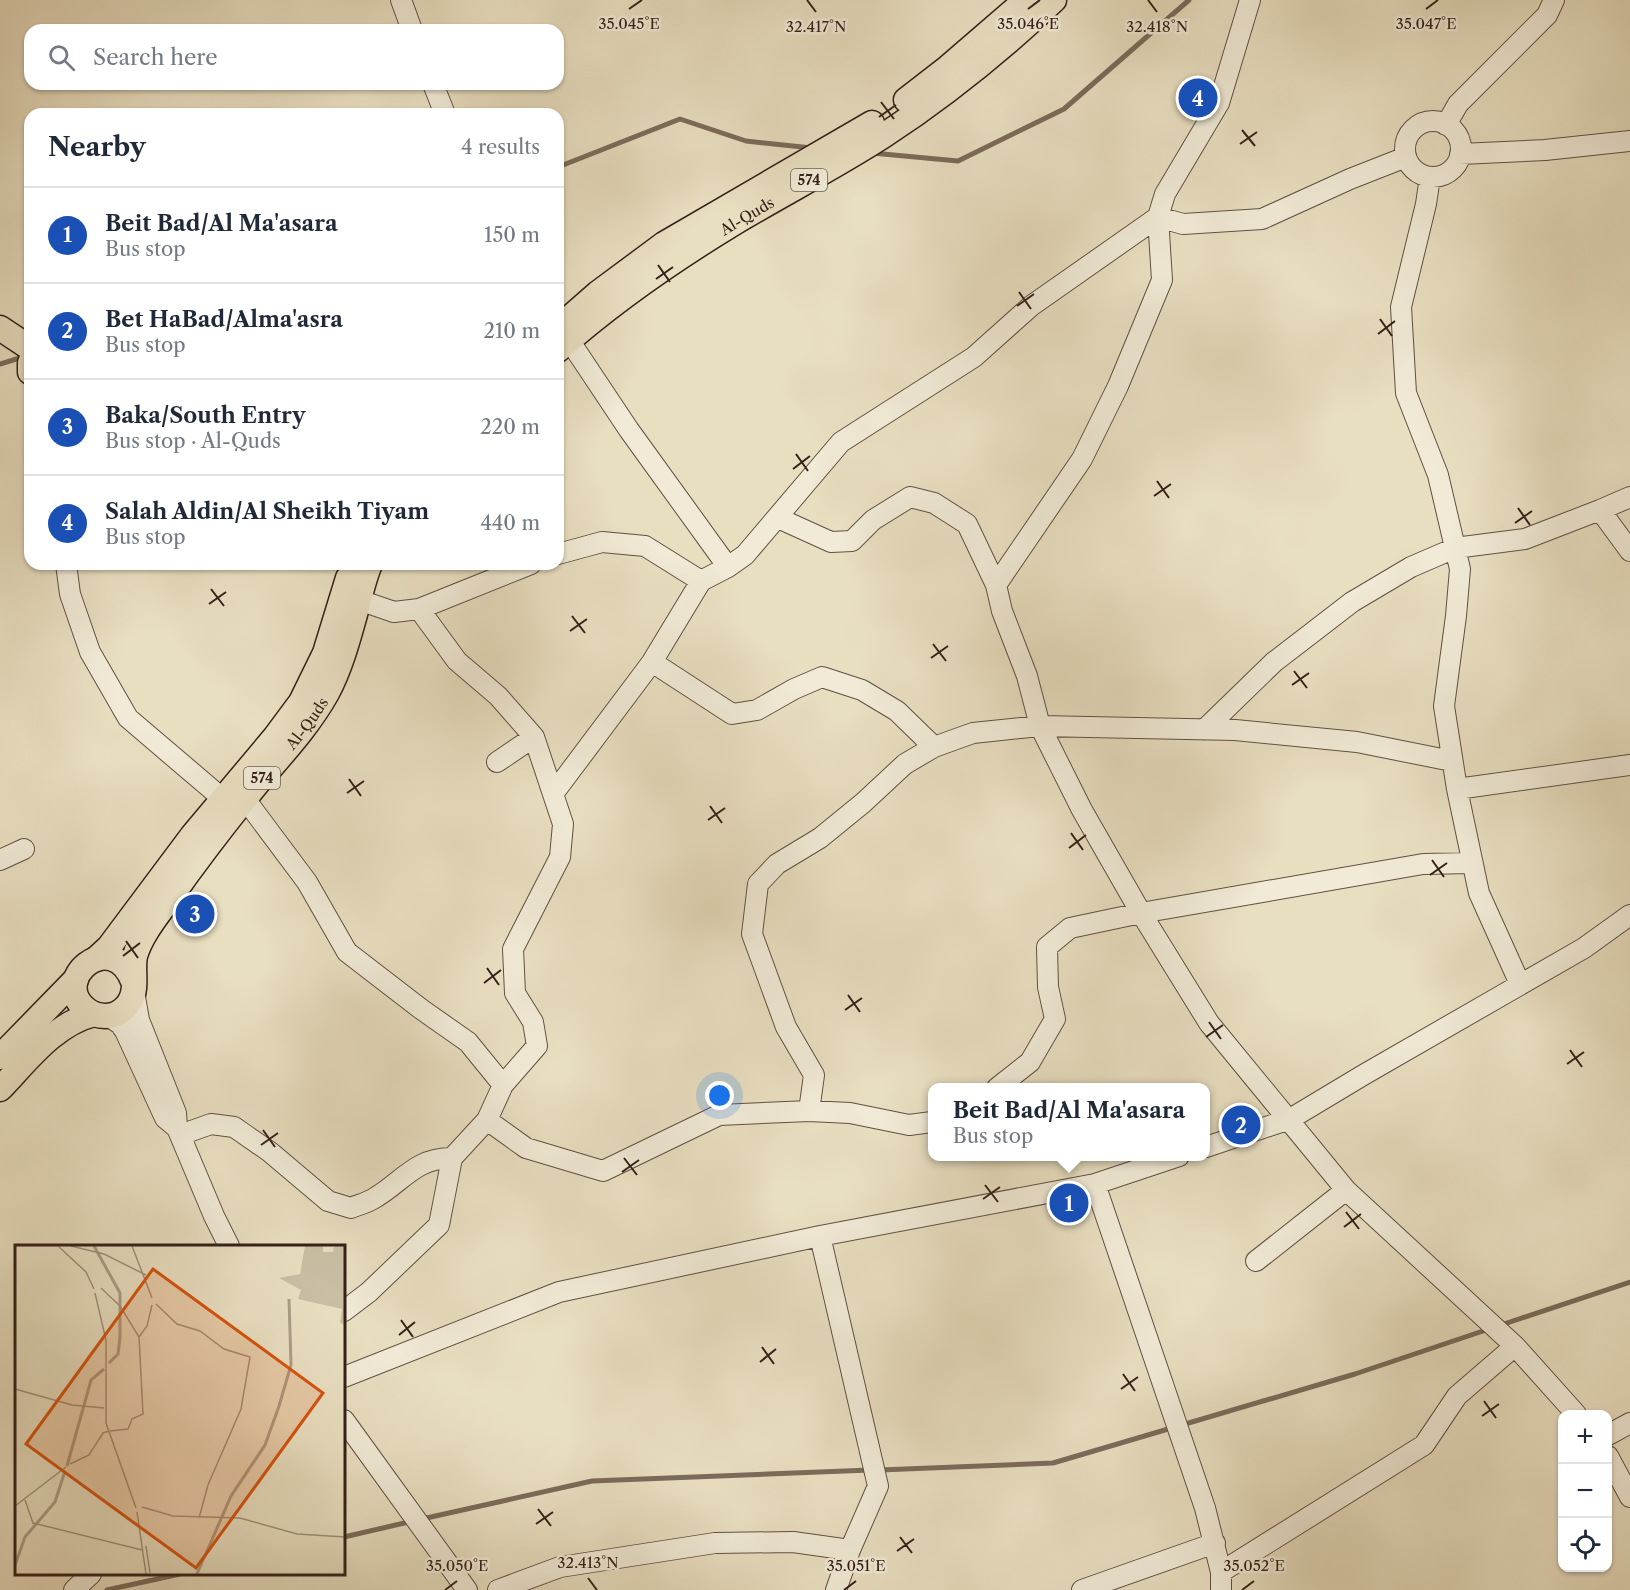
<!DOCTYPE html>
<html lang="en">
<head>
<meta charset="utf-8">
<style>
  body { margin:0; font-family:"Libre Caslon Text",serif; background:#f2f2f3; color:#1f2937 }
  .controls { position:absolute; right:18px; bottom:18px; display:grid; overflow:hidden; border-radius:12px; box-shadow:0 2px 4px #0004 }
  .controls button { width:54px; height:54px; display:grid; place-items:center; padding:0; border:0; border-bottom:2px solid #e0e1e3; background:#fff; color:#1f2937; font:30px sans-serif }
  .you { position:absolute; left:720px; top:1096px; width:21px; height:21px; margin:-15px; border:4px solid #fff; border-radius:50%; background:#1a73e8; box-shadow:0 0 0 9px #1a73e833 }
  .badge { display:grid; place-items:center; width:39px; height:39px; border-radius:50%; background:#8f2418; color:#fff; font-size:20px; font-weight:700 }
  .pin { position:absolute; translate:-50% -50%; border:3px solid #fff; box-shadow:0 2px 6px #0006 }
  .popup { position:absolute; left:928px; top:1083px; width:282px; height:78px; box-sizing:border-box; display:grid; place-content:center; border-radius:12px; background:#fff; filter:drop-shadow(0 2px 4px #0005); font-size:20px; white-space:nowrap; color:#747a83 }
  .popup b { font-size:22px; color:#1f2937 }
  .popup::after { content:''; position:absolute; left:50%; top:100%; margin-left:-12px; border:12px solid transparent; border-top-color:#fff }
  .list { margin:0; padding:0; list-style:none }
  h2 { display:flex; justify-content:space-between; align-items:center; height:78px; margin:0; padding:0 24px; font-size:26px }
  h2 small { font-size:20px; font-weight:400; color:#747a83 }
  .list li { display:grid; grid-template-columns:39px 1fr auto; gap:18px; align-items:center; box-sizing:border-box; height:96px; padding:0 24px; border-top:2px solid #e0e1e3 }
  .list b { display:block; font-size:22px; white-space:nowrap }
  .list p { margin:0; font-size:20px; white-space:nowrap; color:#747a83 }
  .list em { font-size:20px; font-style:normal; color:#747a83 }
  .icon { flex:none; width:33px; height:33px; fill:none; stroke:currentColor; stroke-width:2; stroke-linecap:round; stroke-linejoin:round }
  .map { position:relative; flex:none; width:1630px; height:1590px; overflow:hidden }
  .search { position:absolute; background:#fff; box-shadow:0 2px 4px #0004; left:24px; top:24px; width:540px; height:66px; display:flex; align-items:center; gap:15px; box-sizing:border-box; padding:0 21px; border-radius:18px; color:#747a83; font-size:22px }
  .panel { position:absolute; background:#fff; box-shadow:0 2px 4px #0004; left:24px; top:108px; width:540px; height:462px; border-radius:18px }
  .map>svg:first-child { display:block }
</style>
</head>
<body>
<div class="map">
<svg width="1630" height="1590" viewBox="0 0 1630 1590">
  <rect width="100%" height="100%" fill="#e8dec0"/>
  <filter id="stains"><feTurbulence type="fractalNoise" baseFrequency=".00333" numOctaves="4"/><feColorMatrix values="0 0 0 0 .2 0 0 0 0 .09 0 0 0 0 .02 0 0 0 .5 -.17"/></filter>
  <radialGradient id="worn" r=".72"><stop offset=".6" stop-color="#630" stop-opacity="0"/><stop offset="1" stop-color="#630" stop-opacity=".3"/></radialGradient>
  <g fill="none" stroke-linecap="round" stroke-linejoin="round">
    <!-- stream -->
    <path stroke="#7b6b5b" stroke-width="5" d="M 872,153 L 958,161 L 1064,109 L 1189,0
      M 558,167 L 680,119 L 746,141 L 812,148
      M 0,364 L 26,356
      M 1501,1325 L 1630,1282
      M 880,1470 L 1053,1463 L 1355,1374 L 1489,1329
      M 422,1519 L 592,1481 L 870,1470
      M 344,1537 L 413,1521
      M 107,1590 L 180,1574"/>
    <defs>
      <path id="minor" d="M 401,0 L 412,30
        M 433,84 L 445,114
        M1405 149a28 28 0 1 1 56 0a28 28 0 1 1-56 0Z
        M 1446,125 L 1458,104 L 1547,15 L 1554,0
        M 1460,154 L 1545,150 L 1630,141
        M 1406,157 L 1350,179 L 1262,219 L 1183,224 L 1158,217 L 1162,280 L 1118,386 L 1082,459 L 996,585 L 1002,611 L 1027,676 L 1040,726 L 1082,810 L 1141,913 L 1209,1023 L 1346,1190 L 1515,1346 L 1576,1414
        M 1430,177 L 1426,204 L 1401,307 L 1406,393 L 1438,475 L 1460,569 L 1456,616 L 1444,706 L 1457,789 L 1479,893 L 1520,984
        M 569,340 L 629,430 L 728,567
        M 1600,510 L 1630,551
        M 778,518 L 831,542 L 852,541 L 873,520 L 910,497 L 934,503 L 967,524 L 996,585
        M 558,554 L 602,542 L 645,546 L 701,581
        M 66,564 L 70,594 L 90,652 L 128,718 L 223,799
        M 359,600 L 394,612 L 419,609 L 531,564
        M 419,609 L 457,661 L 498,696 L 534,737
        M 652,662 L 732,714 L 757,710 L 794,689 L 822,677 L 862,690 L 897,711 L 934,747
        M 1204,730 L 1274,662 L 1352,602 L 1411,567 L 1455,548 L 1525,539 L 1600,510 L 1630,497
        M 497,762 L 534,737 L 553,794
        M 1457,789 L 1630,765
        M 245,799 L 307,882 L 347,952 L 421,1009 L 468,1042 L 503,1085
        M 0,860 L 24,849
        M 134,991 L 139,1020 L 176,1113 L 177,1128 L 214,1216 L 229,1246
        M 108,1016 L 120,1024 L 125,1031 L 165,1118 L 177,1128
        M 997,1088 L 1030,1062 L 1055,1019 L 1048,987 L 1047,947 L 1070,928 L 1141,913 L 1423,864 L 1472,863
        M 809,1111 L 814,1075 L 786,1027 L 752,934 L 758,884 L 777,864 L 820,838 L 863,803 L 905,764 L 934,747 L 973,733 L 1040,726 L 1235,730 L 1357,742 L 1452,761
        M 487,1120 L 526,1148 L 603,1171 L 719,1115 L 809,1111 L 850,1113 L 909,1125 L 932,1122
        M 180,1135 L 211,1124 L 234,1127 L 270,1152 L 328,1201 L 351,1208 C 358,1205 366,1203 373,1199 C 403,1182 414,1158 452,1158
        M 1206,1147 L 1290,1119 L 1365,1074 L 1584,948 L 1630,915
        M 1095,1184 L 1205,1508 L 1221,1572 L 1221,1590
        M 820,1236 L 878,1486 L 850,1550 L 836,1590
        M 1256,1261 L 1346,1190
        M 344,1311 L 369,1292 L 439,1225 L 452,1158 L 487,1120 L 503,1085 L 537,1046 L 533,1022 L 515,993 L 513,949 L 560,857 L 563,824 L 553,794 L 652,662 L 701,581 L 728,567 L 745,555 L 841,442 L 974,357 L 1031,306 L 1158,217 L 1165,194 L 1219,103 L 1250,0
        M 344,1377 L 559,1292 L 820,1236 L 1095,1184 L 1179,1156
        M 344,1420 L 467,1590
        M 1608,1435 L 1630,1423
        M 1608,1456 L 1630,1497
        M 1221,1572 L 1424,1445 L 1457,1396 L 1515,1346
        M 74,1590 L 91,1574
        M 498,1590 L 560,1567 L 715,1543 L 793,1542 L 850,1550
        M 1082,1590 L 1215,1543"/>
      <g id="major">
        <path d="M 906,100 L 946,69 L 1026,0"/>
        <path d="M 0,328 L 30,348"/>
        <path d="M 558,328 L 598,293 L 664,244 L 872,123"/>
        <path id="s1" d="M 558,350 C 612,302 673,260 734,223 C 784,193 835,167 883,136 C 944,96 1001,50 1054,0"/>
        <path d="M 30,363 L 30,372"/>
        <path d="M 96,959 L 109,947 L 192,836 L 275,737 L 301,702 L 325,653 L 348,578"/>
        <path id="s2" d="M 133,981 C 111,926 48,981 87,1010 C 95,1016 104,1017 113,1015 C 120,1013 127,1007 130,1001 C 138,988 132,970 135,956 C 141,935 157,916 170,898 C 199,857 229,818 261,779 C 285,751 309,725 327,693 C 341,667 349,636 357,607 C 361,593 364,578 370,564"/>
        <path d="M 0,1057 L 76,979"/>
        <path d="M 0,1089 C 27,1061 54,1024 94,1014"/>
      </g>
    </defs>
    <!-- minor casing -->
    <use href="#minor" stroke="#615043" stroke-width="22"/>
    <!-- major casing -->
    <use href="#major" stroke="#342019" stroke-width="27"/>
    <!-- minor -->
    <use href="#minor" stroke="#f0ead6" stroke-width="20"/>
    <!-- major -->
    <use href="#major" stroke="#e8dec0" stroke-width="24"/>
  </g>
  <!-- ticks -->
  <path fill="none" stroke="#342019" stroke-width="2" d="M 807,0 L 816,12M 1148,0 L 1157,12M 629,9 L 642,0M 1028,9 L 1040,0M 1426,9 L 1438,0M 881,102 L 894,119M 879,117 L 896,105M 1242,130 L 1255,146M 1240,144 L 1257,132M 658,265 L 670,282M 656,279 L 673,267M 1019,292 L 1031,309M 1017,306 L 1034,294M 1380,319 L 1392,336M 1378,334 L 1395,321M 796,454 L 808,471M 793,469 L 810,456M 1157,481 L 1169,498M 1154,496 L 1171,484M 1518,508 L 1530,525M 1515,523 L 1532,511M 211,589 L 224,606M 209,604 L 226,592M 572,616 L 585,633M 570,631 L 587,619M 933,644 L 946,661M 931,658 L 948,646M 1294,671 L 1307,688M 1292,685 L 1309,673M 349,779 L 361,796M 347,793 L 364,781M 710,806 L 722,823M 708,820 L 725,808M 1071,833 L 1083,850M 1069,848 L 1086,835M 1432,860 L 1444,877M 1430,875 L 1447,863M 126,941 L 138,958M 123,956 L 140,943M 487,968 L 499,985M 484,983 L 501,970M 848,995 L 860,1012M 845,1010 L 862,998M 1209,1022 L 1221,1039M 1206,1037 L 1223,1025M 1570,1050 L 1582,1067M 1567,1064 L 1584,1052M 263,1130 L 275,1147M 261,1145 L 278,1133M 624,1158 L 637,1175M 622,1172 L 639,1160M 985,1185 L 998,1202M 983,1199 L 1000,1187M 1346,1212 L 1359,1229M 1344,1227 L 1361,1214M 401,1320 L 413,1337M 399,1335 L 415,1322M 762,1347 L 774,1364M 760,1362 L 776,1349M 1123,1374 L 1135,1391M 1121,1389 L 1138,1377M 1484,1401 L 1496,1418M 1482,1416 L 1499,1404M 538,1509 L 551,1526M 536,1524 L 553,1512M 900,1537 L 912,1553M 897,1551 L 914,1539M 588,1578 L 597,1590M 445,1590 L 457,1581M 844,1590 L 856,1581M 1242,1590 L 1254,1581"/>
  <g text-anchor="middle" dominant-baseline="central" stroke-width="5" stroke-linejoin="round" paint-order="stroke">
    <!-- shield labels -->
    <g fill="#f0ead6" stroke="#6c5d52" stroke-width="1.5">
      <rect x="791" y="169" width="36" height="22" rx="4.5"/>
      <rect x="244" y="767" width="36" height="22" rx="4.5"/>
    </g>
    <g font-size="14" font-weight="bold" fill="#342019">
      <text x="809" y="180">574</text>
      <text x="262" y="778">574</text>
    </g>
    <!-- street labels -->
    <g font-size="15" fill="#342019" stroke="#f0ead6">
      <text stroke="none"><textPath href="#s1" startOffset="232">Al-Quds</textPath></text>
      <text stroke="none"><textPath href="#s2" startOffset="498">Al-Quds</textPath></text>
    </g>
  </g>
  <!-- overview -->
  <g transform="translate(15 1245)">
    <rect width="330" height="330" fill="#e8dec0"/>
    <path d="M 290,1 L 308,1 L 308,7 L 318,7 L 319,1 L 330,1 L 330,80 L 325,78 L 327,64 L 283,54 L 286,45 L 264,33 L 285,29 Z" fill="#c9bea4"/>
    <path fill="none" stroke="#ab9d87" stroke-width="3" d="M 79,1 L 105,48 L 105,93 L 103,109 L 94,118M 52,221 L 76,135 L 89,124M 0,320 L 10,292 L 40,257 L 50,226M 182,329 L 216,251 L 250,200 L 264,161 L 276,120 L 274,54"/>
    <path fill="none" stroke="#a0927d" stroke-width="1.5" d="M 43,1 L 71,27 L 79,44M 56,1 L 89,9 L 131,30M 117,1 L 137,53M 86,43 L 105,61 L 124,92 L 128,169 L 117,174 L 113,184 L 95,186M 80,48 L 91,95 L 91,178 L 121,263M 141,59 L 162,79 L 185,86 L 209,104 L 235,112 L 226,164 L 193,240 L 184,273M 124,92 L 132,81 L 137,60M 0,144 L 57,160 L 89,163M 55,219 L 74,210 L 88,188 L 94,186M 10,255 L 18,278 L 127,305M 0,261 L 51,222M 127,262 L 158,271 L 225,273 L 282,289 L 330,292M 122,267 L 131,329M 131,301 L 135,328"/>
    <path fill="#d6530d" fill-opacity="0.15" stroke="#d6530d" stroke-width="3" d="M 138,24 L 308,148 L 181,323 L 11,199 Z"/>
    <rect width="330" height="330" fill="none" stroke="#342019" stroke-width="3"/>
  </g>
  <g font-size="15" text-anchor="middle" fill="#342019" stroke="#f0ead6" stroke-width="5" stroke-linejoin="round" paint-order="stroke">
    <text x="629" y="29">35.045°E</text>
    <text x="1028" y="29">35.046°E</text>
    <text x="1426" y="29">35.047°E</text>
    <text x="816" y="32">32.417°N</text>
    <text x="1157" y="32">32.418°N</text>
    <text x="588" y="1568">32.413°N</text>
    <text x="457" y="1571">35.050°E</text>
    <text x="856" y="1571">35.051°E</text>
    <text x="1254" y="1571">35.052°E</text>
  </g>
  <rect width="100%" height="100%" filter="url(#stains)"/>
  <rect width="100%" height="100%" fill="url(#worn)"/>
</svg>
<div class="controls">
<button>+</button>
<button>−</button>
<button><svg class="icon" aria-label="locate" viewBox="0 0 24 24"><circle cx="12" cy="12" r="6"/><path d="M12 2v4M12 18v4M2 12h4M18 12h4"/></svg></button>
</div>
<div class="you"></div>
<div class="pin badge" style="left:1069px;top:1203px;background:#1a4fb4">1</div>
<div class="popup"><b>Beit Bad/Al Ma'asara</b>Bus stop</div>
<div class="pin badge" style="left:1241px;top:1125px;background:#1a4fb4">2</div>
<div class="pin badge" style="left:195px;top:914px;background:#1a4fb4">3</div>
<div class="pin badge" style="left:1198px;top:98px;background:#1a4fb4">4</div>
<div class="search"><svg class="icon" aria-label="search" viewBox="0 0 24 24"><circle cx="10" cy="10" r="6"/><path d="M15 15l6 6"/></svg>Search here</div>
<section class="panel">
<h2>Nearby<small>4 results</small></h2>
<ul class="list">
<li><span class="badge" style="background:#1a4fb4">1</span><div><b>Beit Bad/Al Ma'asara</b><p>Bus stop</p></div><em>150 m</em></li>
<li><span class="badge" style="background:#1a4fb4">2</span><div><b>Bet HaBad/Alma'asra</b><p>Bus stop</p></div><em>210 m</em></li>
<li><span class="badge" style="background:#1a4fb4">3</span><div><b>Baka/South Entry</b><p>Bus stop · Al-Quds</p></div><em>220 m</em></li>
<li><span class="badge" style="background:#1a4fb4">4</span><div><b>Salah Aldin/Al Sheikh Tiyam</b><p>Bus stop</p></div><em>440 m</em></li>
</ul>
</section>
</div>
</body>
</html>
